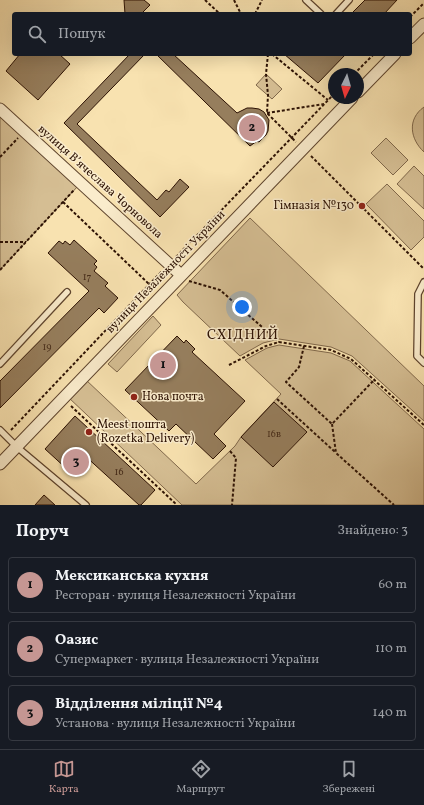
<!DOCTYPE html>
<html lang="uk">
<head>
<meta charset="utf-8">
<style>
  body { margin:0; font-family:Vollkorn,serif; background:#242831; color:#f1f3f6 }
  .compass { position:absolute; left:328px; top:68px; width:36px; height:36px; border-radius:50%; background:#171b24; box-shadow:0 4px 16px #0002; rotate:185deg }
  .you { position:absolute; left:242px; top:307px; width:14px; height:14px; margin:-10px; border:3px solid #fff; border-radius:50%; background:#1a73e8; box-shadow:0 0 0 6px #1a73e833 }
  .badge { display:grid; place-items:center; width:26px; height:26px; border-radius:50%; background:#c59692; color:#111; font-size:13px; font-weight:700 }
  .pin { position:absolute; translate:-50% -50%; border:2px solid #fff; box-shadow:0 1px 4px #0006 }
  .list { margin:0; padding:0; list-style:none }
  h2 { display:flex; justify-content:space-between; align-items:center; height:52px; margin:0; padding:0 16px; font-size:17px }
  h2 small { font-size:13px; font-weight:400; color:#9ea1a6 }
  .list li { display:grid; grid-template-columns:26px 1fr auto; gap:12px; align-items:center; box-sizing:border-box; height:56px; margin:0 8px 8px; padding:0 8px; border:1px solid #363941; border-radius:4px }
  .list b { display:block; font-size:15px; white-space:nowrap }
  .list p { margin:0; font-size:13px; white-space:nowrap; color:#9ea1a6 }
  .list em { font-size:13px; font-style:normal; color:#9ea1a6 }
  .icon { flex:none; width:22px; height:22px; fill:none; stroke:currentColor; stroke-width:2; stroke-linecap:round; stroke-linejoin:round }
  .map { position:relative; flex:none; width:424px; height:505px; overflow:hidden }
  .search { position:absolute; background:#171b24; box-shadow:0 4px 16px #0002; left:12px; right:12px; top:12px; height:44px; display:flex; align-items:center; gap:10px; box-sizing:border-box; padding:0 14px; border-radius:4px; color:#9ea1a6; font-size:15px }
  .sheet { height:244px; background:#171b24 }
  nav { display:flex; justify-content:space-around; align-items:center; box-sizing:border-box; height:56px; border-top:1px solid #363941; background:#171b24; font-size:11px; color:#9ea1a6 }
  nav a { display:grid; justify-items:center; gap:2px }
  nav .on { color:#c59692 }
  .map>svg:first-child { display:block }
</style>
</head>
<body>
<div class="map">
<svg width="424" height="505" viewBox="0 0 424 505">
  <rect width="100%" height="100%" fill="#f8e2b0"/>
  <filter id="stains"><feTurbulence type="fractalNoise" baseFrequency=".005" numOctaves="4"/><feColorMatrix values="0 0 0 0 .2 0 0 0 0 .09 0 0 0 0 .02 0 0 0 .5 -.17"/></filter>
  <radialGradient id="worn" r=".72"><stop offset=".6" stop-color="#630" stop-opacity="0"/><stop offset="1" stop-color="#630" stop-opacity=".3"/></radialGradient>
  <!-- green -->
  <path fill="#d5be93" stroke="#80684b" d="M 266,74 L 282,89 L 272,99 L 256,85 Z
    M 424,107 L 424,152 C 410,139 407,119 424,107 Z
    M 0,109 L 78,186 L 0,270 Z
    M 386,138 L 408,160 L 393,175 L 371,153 Z
    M 414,166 L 424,176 L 424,209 L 397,184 Z
    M 387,184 L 424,221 L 424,237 L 411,250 L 366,204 Z
    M 250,218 L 424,386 L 424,421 L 352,356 L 331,347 L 279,339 L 263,343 L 240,356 L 183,302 L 177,295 Z
    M 153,316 L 161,325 L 117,372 L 108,364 Z
    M 279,345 L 331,353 L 350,361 L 424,429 L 424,505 L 182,505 L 68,397 L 85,379 L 196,484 L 235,446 L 241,437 L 281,394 L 245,360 L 267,348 Z"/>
  <!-- building -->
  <path fill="#967e5d" stroke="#2c1103" d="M 124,0 L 144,0 L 150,5 L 141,14 L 125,14 Z
    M 365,0 L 397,0 L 384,14 L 351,14 Z
    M 20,54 L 59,54 L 70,64 L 38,100 L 6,71 Z
    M 130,54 L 145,54 L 77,124 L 157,200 L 166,190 L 169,192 L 180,179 L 189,187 L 160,217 L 64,123 Z
    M 156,54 L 173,54 L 237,113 L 247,108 L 252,108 L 259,109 L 264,112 L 269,120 L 268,131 L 266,135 L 259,142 L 257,141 L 250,146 Z
    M 284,54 L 346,54 L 318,83 Z
    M 74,240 L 97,261 L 94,264 L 97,267 L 94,271 L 108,283 L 105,286 L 118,298 L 104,313 L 99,308 L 0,408 L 0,381 L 89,291 L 48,253 L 59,241 L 63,244 L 65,241 L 70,245 Z
    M 177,336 L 184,343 L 186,340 L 195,349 L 192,352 L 245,401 L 214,434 L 226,446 L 213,459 L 176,424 L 169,431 L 125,390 Z
    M 274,402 L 307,432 L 273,467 L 241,437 Z
    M 75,416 L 155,490 L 141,505 L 139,505 L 83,454 L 68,470 L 45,449 Z
    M 44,495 L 55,505 L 35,505 Z"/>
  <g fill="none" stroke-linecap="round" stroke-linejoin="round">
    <defs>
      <path id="service" d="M 306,0 L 321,14
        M 336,14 L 349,0
        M 424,282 L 418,294 L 417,356 L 424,363
        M 0,364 L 67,292
        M 0,430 L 17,447 L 86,505"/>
      <path id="minor" d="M 410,38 L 424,24
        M 358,92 L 395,54
        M 0,109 L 181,275
        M 0,464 L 352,98"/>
    </defs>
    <!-- service casing -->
    <use href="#service" stroke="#5f452e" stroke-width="8"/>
    <!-- minor casing -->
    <use href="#minor" stroke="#5f452e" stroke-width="13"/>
    <!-- path -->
    <path stroke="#2c1103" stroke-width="2" stroke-dasharray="3 2" stroke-linecap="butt" d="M 205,0 L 220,14
      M 234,0 L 241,14
      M 255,14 L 262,0
      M 410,17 L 424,3
      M 268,54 L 266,74 L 268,95 L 267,113 L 296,142
      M 272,54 L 328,100
      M 354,74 L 374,54
      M 267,113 L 324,104
      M 311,156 L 424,269
      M 0,157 L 18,138
      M 63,202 L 149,284
      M 0,242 L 26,242
      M 176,257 L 334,94
      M 0,270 L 74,190
      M 189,281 L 220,290 L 279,342
      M 304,346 L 299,367 L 286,382 L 332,424 L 375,379
      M 229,365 L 266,346 L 279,342 L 331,350 L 351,359 L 424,425
      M 277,399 L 335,452
      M 71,406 L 177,505
      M 332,424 L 336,453 L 394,505
      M 11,430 L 162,271
      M 230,451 L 236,458 L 232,505"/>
    <!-- service -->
    <use href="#service" stroke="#faeccc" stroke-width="5.5"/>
    <!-- minor -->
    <use href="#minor" stroke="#faeccc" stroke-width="11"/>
  </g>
  <!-- markers -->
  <g fill="#8f2418" stroke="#faeccc" stroke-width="1.5">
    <circle cx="362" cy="206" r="4"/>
    <circle cx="134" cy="397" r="4"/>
    <circle cx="89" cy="432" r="4"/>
  </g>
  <g text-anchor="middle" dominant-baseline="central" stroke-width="3" stroke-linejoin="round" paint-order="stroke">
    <!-- number labels -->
    <g font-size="10" fill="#462c1a">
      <text x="87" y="277">17</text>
      <text x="47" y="347">19</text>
      <text x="274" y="434">16в</text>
      <text x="119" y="472">16</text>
    </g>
    <!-- street labels -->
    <g font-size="12" fill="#2c1103" stroke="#faeccc">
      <text transform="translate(100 182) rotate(42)">вулиця Вʼячеслава Чорновола</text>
      <text transform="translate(166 272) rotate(-46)">вулиця Незалежності України</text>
    </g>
    <!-- poi labels -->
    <g font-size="12" fill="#2c1103" stroke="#faeccc" text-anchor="start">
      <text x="354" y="206" text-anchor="end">Гімназія №130</text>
      <text x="142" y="397">Нова почта</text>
      <text x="97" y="425">Meest пошта<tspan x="97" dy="14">(Rozetka Delivery)</tspan></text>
    </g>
    <!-- quarter labels -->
    <g font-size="14" letter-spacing="1" fill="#2c1103" stroke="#faeccc">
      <text x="243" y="335">СХІДНИЙ</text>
    </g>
  </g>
  <rect width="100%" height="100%" filter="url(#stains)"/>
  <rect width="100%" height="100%" fill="url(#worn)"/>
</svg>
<svg class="compass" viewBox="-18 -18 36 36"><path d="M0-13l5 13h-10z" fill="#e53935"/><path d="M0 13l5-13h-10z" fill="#9ea1a6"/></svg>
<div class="you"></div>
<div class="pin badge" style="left:163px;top:365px">1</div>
<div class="pin badge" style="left:252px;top:128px">2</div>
<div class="pin badge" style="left:76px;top:462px">3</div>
<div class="search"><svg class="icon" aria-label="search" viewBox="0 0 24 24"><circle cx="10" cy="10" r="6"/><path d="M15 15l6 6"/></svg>Пошук</div>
</div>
<section class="sheet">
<h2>Поруч<small>Знайдено: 3</small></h2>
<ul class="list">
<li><span class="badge">1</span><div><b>Мексиканська кухня</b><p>Ресторан · вулиця Незалежності України</p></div><em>60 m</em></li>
<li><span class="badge">2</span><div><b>Оазис</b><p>Супермаркет · вулиця Незалежності України</p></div><em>110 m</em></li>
<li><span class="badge">3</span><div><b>Відділення міліції №4</b><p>Установа · вулиця Незалежності України</p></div><em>140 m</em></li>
</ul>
</section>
<nav>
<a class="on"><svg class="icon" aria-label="map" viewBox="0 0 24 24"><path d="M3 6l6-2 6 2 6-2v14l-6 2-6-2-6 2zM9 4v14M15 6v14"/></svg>Карта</a>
<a><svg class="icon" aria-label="directions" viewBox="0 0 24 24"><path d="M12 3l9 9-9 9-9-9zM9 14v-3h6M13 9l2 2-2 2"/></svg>Маршрут</a>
<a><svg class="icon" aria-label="saved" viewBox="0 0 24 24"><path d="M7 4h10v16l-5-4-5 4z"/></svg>Збережені</a>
</nav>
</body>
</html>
